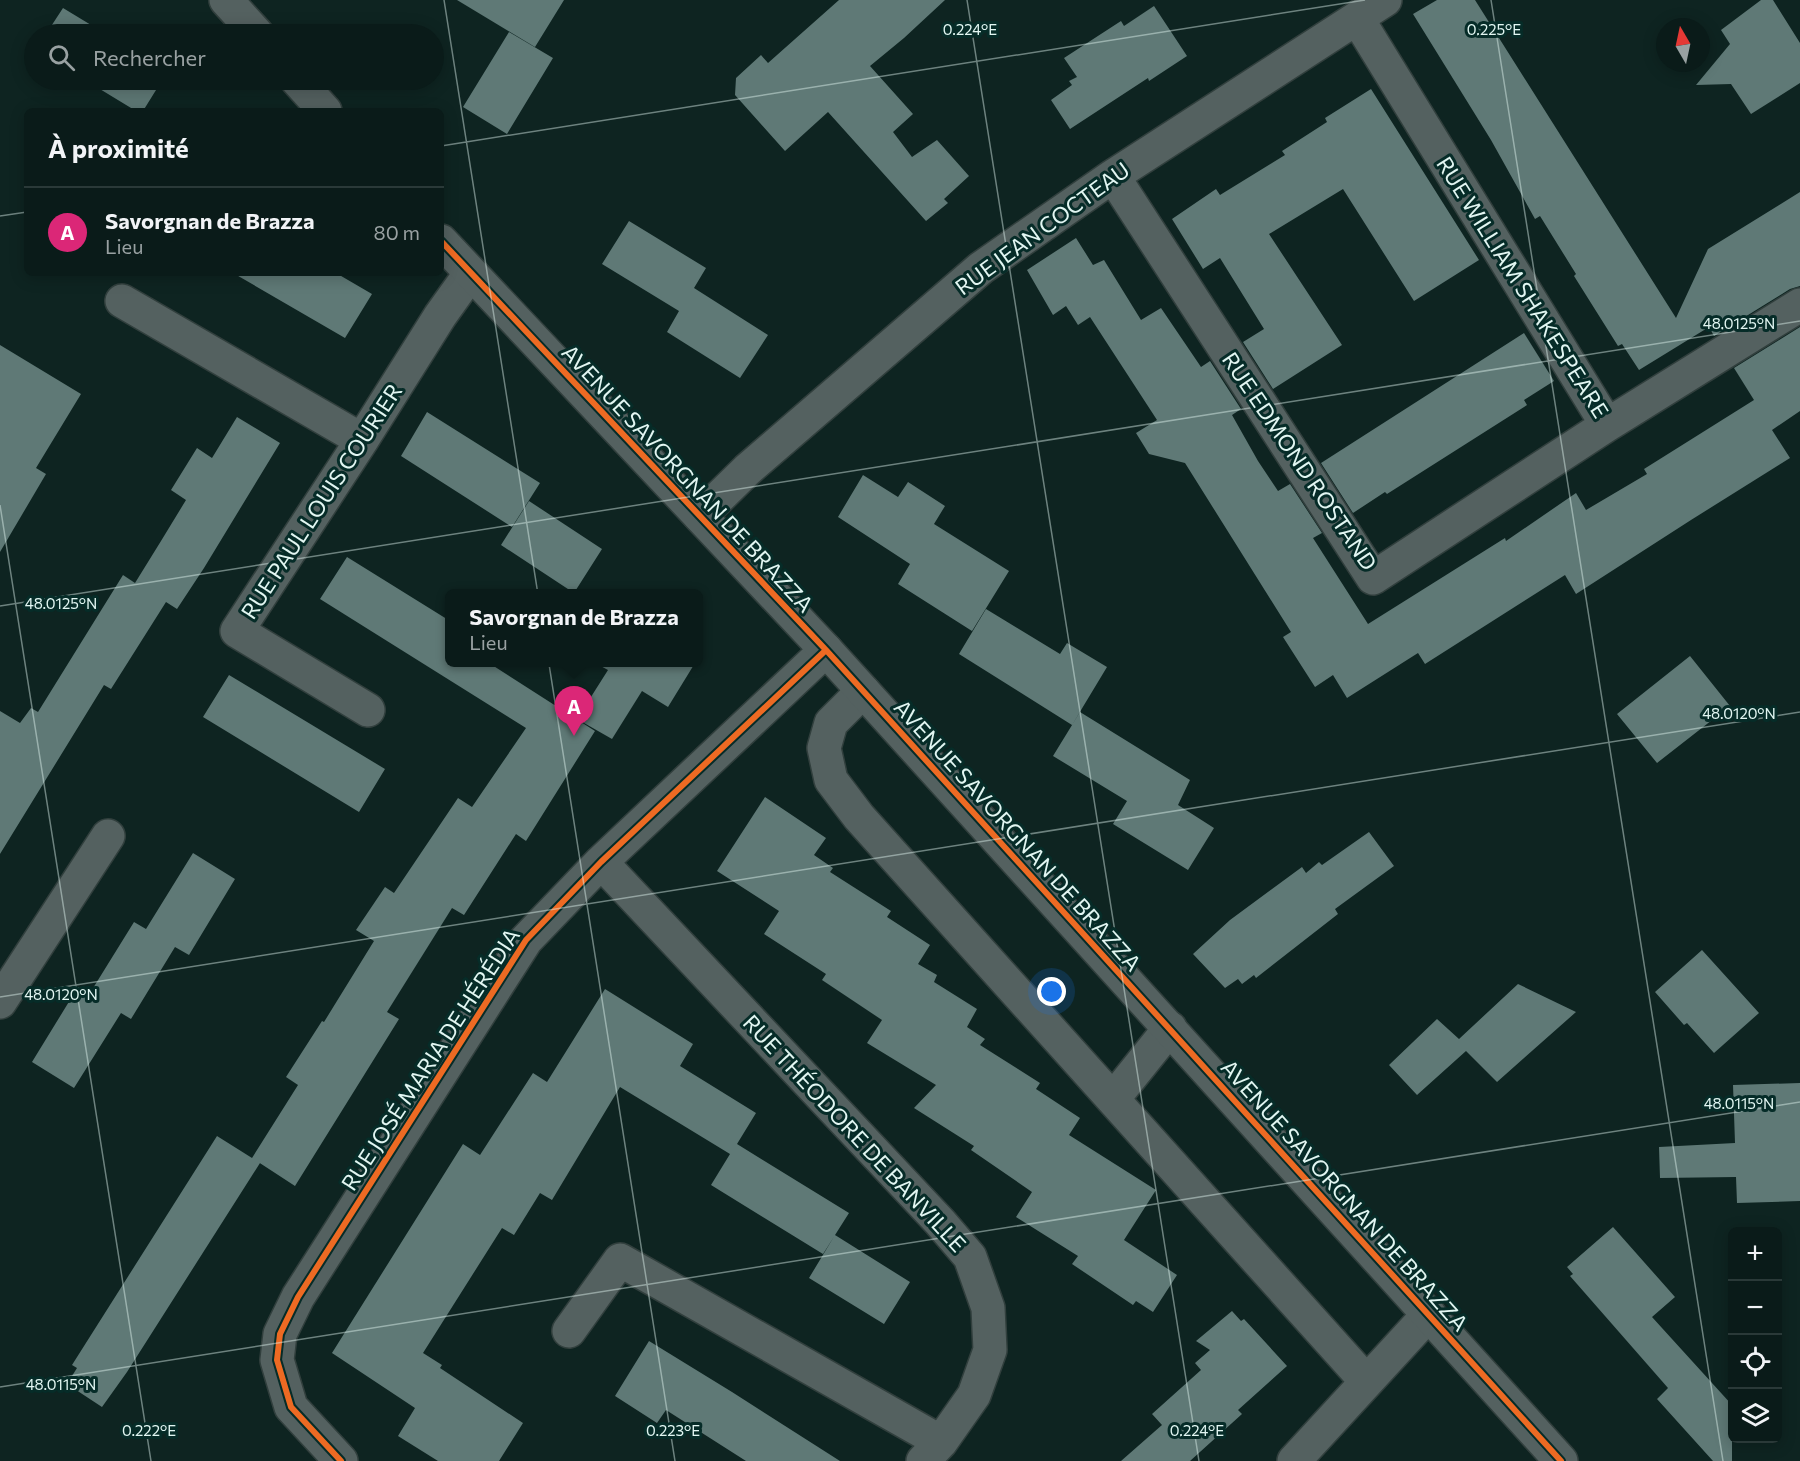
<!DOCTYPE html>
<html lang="fr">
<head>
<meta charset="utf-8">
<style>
  body { margin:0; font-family:Commissioner,sans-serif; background:#132422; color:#f1f3f6 }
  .controls { position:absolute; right:18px; bottom:18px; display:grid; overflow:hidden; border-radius:9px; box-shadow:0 3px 15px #0003 }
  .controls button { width:54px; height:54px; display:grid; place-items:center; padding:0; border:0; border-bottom:2px solid #2a3938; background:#0a1b19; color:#f1f3f6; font:30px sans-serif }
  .compass { position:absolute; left:1656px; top:18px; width:54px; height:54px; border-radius:50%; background:#0a1b19; box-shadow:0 3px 15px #0003; rotate:351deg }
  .you { position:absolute; left:1052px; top:992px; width:21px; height:21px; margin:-15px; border:4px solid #fff; border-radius:50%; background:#1a73e8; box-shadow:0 0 0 9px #1a73e833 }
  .badge { display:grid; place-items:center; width:39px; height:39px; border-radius:50%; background:#db2777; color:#fff; font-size:20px; font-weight:700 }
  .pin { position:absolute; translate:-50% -50px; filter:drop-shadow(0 2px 3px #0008) }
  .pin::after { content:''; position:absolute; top:32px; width:21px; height:18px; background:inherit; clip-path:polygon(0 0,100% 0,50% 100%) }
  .popup { position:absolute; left:445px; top:589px; width:258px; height:78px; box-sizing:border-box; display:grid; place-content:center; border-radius:9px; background:#0a1b19; filter:drop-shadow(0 2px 4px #0005); font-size:20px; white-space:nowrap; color:#99a1a2 }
  .popup b { font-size:22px; color:#f1f3f6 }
  .popup::after { content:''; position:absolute; left:50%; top:100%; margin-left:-12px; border:12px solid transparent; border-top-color:#0a1b19 }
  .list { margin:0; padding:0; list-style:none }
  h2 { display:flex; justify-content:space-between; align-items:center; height:78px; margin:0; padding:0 24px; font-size:26px }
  h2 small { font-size:20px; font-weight:400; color:#99a1a2 }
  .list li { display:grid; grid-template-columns:39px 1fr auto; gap:18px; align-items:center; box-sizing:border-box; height:90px; padding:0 24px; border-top:2px solid #2a3938 }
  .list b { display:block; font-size:22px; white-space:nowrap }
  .list p { margin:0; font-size:20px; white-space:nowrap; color:#99a1a2 }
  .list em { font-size:20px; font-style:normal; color:#99a1a2 }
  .icon { flex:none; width:33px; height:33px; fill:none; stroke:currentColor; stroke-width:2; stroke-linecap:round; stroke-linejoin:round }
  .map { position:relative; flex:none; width:1800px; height:1461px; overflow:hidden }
  .search { position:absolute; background:#0a1b19; box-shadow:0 3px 15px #0003; left:24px; top:24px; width:420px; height:66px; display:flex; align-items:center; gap:15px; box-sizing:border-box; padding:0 21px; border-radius:33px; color:#99a1a2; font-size:22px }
  .panel { position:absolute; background:#0a1b19; box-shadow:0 3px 15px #0003; left:24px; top:108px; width:420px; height:168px; border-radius:9px }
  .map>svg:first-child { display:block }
</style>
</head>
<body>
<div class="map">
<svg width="1800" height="1461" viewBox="0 0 1800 1461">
  <rect width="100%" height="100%" fill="#0e2421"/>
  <!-- building -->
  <path fill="#5f7976" d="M 457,0 L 564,0 L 535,47 Z
    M 839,0 L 945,0 L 904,38 L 870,66 L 913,114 L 893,132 L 912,157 L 937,140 L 969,176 L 944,199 L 948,203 L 926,221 L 828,112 L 785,151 L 735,95 L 736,78 L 761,55 L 768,63 Z
    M 1437,0 L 1475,0 L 1676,318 L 1708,249 L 1800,192 L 1800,286 L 1790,289 L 1714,336 L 1709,327 L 1639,370 L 1622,344 L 1618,346 L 1574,276 L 1576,274 L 1540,216 L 1535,219 L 1491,140 L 1413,14 Z
    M 1761,0 L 1773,0 L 1800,43 L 1800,83 L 1751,114 L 1731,84 L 1696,85 L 1730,44 L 1721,30 Z
    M 1154,6 L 1187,56 L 1149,81 L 1148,78 L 1070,129 L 1051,100 L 1072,85 L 1069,81 L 1077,77 L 1064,58 L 1121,21 L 1124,26 Z
    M 63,8 L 96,28 L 107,34 L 46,34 Z
    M 509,32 L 553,58 L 507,134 L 463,107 Z
    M 85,80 L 161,80 L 161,82 L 143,111 L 136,111 Z
    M 1371,89 L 1479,260 L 1414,301 L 1343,189 L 1269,234 L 1342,345 L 1273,389 L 1243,342 L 1264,329 L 1220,258 L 1203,269 L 1172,219 L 1216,189 L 1220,195 L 1285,155 L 1282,151 L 1327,122 L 1325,118 Z
    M 629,221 L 706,268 L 694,288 L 768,335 L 740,378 L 667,332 L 679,311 L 602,264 Z
    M 1076,238 L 1093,265 L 1104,260 L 1141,320 L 1161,308 L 1201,367 L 1210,361 L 1241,409 L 1232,415 L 1258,461 L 1278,491 L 1290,484 L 1322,533 L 1313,538 L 1368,624 L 1505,538 L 1506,541 L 1576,493 L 1586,510 L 1647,474 L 1644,469 L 1754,400 L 1734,368 L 1800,327 L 1800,411 L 1772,430 L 1790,458 L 1691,520 L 1576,594 L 1565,575 L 1425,664 L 1418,653 L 1347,698 L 1333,675 L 1315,687 L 1283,637 L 1291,632 L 1185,463 L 1149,454 L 1136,433 L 1157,420 L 1090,317 L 1078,325 L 1066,306 L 1053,315 L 1027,270 Z
    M 233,273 L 336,273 L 372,294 L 345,338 Z
    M 1524,333 L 1554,381 L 1524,400 L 1527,405 L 1387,494 L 1385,492 L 1353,513 L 1321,463 Z
    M 0,345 L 81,394 L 36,468 L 46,474 L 0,552 Z
    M 427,412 L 540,483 L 512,527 L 401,456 Z
    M 237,417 L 280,443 L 204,568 L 177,609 L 166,602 L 111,689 L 104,685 L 0,854 L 0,711 L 20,723 L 31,708 L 38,712 L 123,575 L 135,583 L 161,541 L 186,500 L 171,490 L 197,448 L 212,458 Z
    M 863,475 L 898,497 L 908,482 L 945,506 L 934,524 L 1009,571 L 972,631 L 898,584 L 910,564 L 838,517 Z
    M 529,501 L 602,549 L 574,593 L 501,545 Z
    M 347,557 L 450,621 L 450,663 L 489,663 L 595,731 L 526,841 L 516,834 L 464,915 L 452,908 L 387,1012 L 399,1019 L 295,1186 L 252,1158 L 298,1085 L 286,1077 L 322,1021 L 324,1022 L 374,941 L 356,930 L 385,887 L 394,893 L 458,798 L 472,807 L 526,728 L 320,599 Z
    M 986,609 L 1060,654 L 1067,643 L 1107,667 L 1072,725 L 959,654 Z
    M 1690,656 L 1730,706 L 1657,763 L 1617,714 Z
    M 595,663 L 695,663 L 668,707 L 642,691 L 612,739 L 577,719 L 608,670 Z
    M 229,675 L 385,769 L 359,812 L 203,717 Z
    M 1080,712 L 1190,780 L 1178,805 L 1214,828 L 1188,870 L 1113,824 L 1127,801 L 1053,756 Z
    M 765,797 L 826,838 L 814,855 L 833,868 L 830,872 L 891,911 L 887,917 L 930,945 L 918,964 L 937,975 L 934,982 L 977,1009 L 967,1027 L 985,1039 L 980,1045 L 1040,1083 L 1036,1089 L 1080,1118 L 1069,1135 L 1156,1190 L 1124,1240 L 1177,1275 L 1153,1312 L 1136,1301 L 1133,1305 L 1072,1264 L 1078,1256 L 1016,1217 L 1032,1192 L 971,1150 L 974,1146 L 914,1108 L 936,1085 L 867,1043 L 882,1020 L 822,980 L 826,974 L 764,934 L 779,911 L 717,871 Z
    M 1369,832 L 1394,866 L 1335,909 L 1338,914 L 1256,978 L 1254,975 L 1242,984 L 1238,979 L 1225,988 L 1193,954 L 1230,920 L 1302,867 L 1306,873 L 1319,862 L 1322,865 Z
    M 193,853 L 235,879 L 189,955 L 175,947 L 131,1019 L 121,1013 L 74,1088 L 32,1062 L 78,987 L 90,993 L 134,922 L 146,929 Z
    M 1702,950 L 1759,1013 L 1714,1053 L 1687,1023 L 1684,1025 L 1655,992 Z
    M 1518,984 L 1576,1012 L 1497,1082 L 1466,1051 L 1417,1095 L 1389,1065 L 1437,1019 L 1459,1039 Z
    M 605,989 L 693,1044 L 680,1066 L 756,1113 L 737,1144 L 849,1213 L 823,1254 L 711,1185 L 730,1154 L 620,1087 L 552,1200 L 540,1193 L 514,1235 L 502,1228 L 423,1353 L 442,1365 L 440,1368 L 523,1423 L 499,1461 L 438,1461 L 398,1436 L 415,1408 L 332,1353 L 463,1144 L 480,1155 L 533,1073 L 547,1082 Z
    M 1800,1083 L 1800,1201 L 1737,1203 L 1736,1177 L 1660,1178 L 1659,1147 L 1735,1143 L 1733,1085 Z
    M 217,1136 L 260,1163 L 127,1372 L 102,1407 L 67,1384 L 77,1368 L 72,1365 Z
    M 1613,1227 L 1675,1297 L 1652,1317 L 1732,1405 L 1732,1461 L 1713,1461 L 1657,1399 L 1668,1388 L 1570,1276 L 1573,1274 L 1567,1267 Z
    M 835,1235 L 910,1282 L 884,1324 L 809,1278 Z
    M 1232,1311 L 1241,1321 L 1244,1319 L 1287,1366 L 1238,1410 L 1242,1414 L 1190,1461 L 1121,1461 L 1162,1425 L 1152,1414 L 1201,1370 L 1195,1363 L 1210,1350 L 1196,1341 Z
    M 649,1341 L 732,1392 L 840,1461 L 746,1461 L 666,1410 L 657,1423 L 615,1396 Z"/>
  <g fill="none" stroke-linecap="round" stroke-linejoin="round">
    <defs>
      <path id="street" d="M 1357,18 L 1607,425 L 1800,305
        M 1113,176 L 1373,578 L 1607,425
        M 122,301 L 362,440
        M 700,516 L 747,470 L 981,268 L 1113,176 L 1385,0
        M 863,691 L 831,723 L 824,748 L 831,780 L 859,817 L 1366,1381
        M 368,710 L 237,631 L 362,440 L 440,316 L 470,274
        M 601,862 L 940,1222 L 970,1257 L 988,1308 L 990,1350 L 974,1395 L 941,1442 L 923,1461
        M 0,1002 L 108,836
        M 1113,1099 L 1170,1028
        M 569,1331 L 620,1260 L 941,1442
        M 341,1461 L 291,1407 L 277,1360 L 280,1334 L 298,1297 L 526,940 L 601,862 L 826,650
        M 1294,1461 L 1429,1314"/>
      <path id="secondary" d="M 226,0 L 257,34
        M 297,80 L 325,111
        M 441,241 L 826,650 L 1561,1461"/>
    </defs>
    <!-- street casing -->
    <use href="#street" stroke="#313f3d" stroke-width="36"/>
    <!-- secondary casing -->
    <use href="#secondary" stroke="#313f3d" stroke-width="36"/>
    <!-- street -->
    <use href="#street" stroke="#546160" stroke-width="33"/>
    <!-- secondary -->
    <use href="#secondary" stroke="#546160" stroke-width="33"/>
    <defs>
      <path id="cycleway" d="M 441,241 L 826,650 L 1561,1461
        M 341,1461 L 291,1407 L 277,1360 L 280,1334 L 298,1297 L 526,940 L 601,862 L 826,650"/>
    </defs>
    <!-- cycleway casing -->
    <use href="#cycleway" stroke="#062c28" stroke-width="10"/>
    <!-- cycleway -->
    <use href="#cycleway" stroke="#ed6a23" stroke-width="6"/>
  </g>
  <!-- ticks -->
  <path fill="none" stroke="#e2f6f2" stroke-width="1.5" stroke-opacity="0.45" d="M 444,0 L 675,1461M 967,0 L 1199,1461M 1491,0 L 1723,1461M 441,146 L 1365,0M 0,216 L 27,212M 0,505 L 151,1461M 0,606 L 1800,321M 0,997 L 1800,712M 0,1387 L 1800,1102"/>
  <g text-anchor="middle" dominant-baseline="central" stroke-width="6" stroke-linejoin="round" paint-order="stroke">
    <!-- street labels -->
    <g font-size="22" fill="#e2f6f2" stroke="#062c28">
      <text transform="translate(1042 228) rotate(-36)">RUE JEAN COCTEAU</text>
      <text transform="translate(1523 287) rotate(58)">RUE WILLIAM SHAKESPEARE</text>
      <text transform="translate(1300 461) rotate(56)">RUE EDMOND ROSTAND</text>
      <text transform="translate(688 478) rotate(47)">AVENUE SAVORGNAN DE BRAZZA</text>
      <text transform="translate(321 501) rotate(-57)">RUE PAUL LOUIS COURIER</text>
      <text transform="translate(1018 835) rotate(48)">AVENUE SAVORGNAN DE BRAZZA</text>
      <text transform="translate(430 1059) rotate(-57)">RUE JOSÉ MARIA DE HÉRÉDIA</text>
      <text transform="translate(855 1133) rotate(47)">RUE THÉODORE DE BANVILLE</text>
      <text transform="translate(1345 1195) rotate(48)">AVENUE SAVORGNAN DE BRAZZA</text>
    </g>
  </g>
  <g font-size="15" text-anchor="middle" fill="#e2f6f2" stroke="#062c28" stroke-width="6" stroke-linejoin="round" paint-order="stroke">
    <text x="970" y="35">0.224°E</text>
    <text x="1494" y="35">0.225°E</text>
    <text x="1739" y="329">48.0125°N</text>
    <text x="61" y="609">48.0125°N</text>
    <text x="1739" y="719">48.0120°N</text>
    <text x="61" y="1000">48.0120°N</text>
    <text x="1739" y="1109">48.0115°N</text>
    <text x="61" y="1390">48.0115°N</text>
    <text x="149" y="1436">0.222°E</text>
    <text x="673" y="1436">0.223°E</text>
    <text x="1197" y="1436">0.224°E</text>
  </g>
</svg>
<div class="controls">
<button>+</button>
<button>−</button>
<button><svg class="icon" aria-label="locate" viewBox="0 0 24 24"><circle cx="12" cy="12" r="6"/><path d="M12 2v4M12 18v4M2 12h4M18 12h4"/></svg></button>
<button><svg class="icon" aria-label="layers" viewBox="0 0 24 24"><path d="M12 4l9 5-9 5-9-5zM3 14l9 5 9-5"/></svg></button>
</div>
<svg class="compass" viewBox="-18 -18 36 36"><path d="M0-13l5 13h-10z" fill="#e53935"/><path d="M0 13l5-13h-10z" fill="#99a1a2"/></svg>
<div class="you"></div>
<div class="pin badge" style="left:574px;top:736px">A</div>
<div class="popup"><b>Savorgnan de Brazza</b>Lieu</div>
<div class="search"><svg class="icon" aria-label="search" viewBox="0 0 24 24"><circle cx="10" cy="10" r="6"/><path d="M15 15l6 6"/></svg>Rechercher</div>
<section class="panel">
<h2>À proximité<small></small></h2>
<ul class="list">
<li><span class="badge">A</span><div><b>Savorgnan de Brazza</b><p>Lieu</p></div><em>80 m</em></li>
</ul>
</section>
</div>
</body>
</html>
